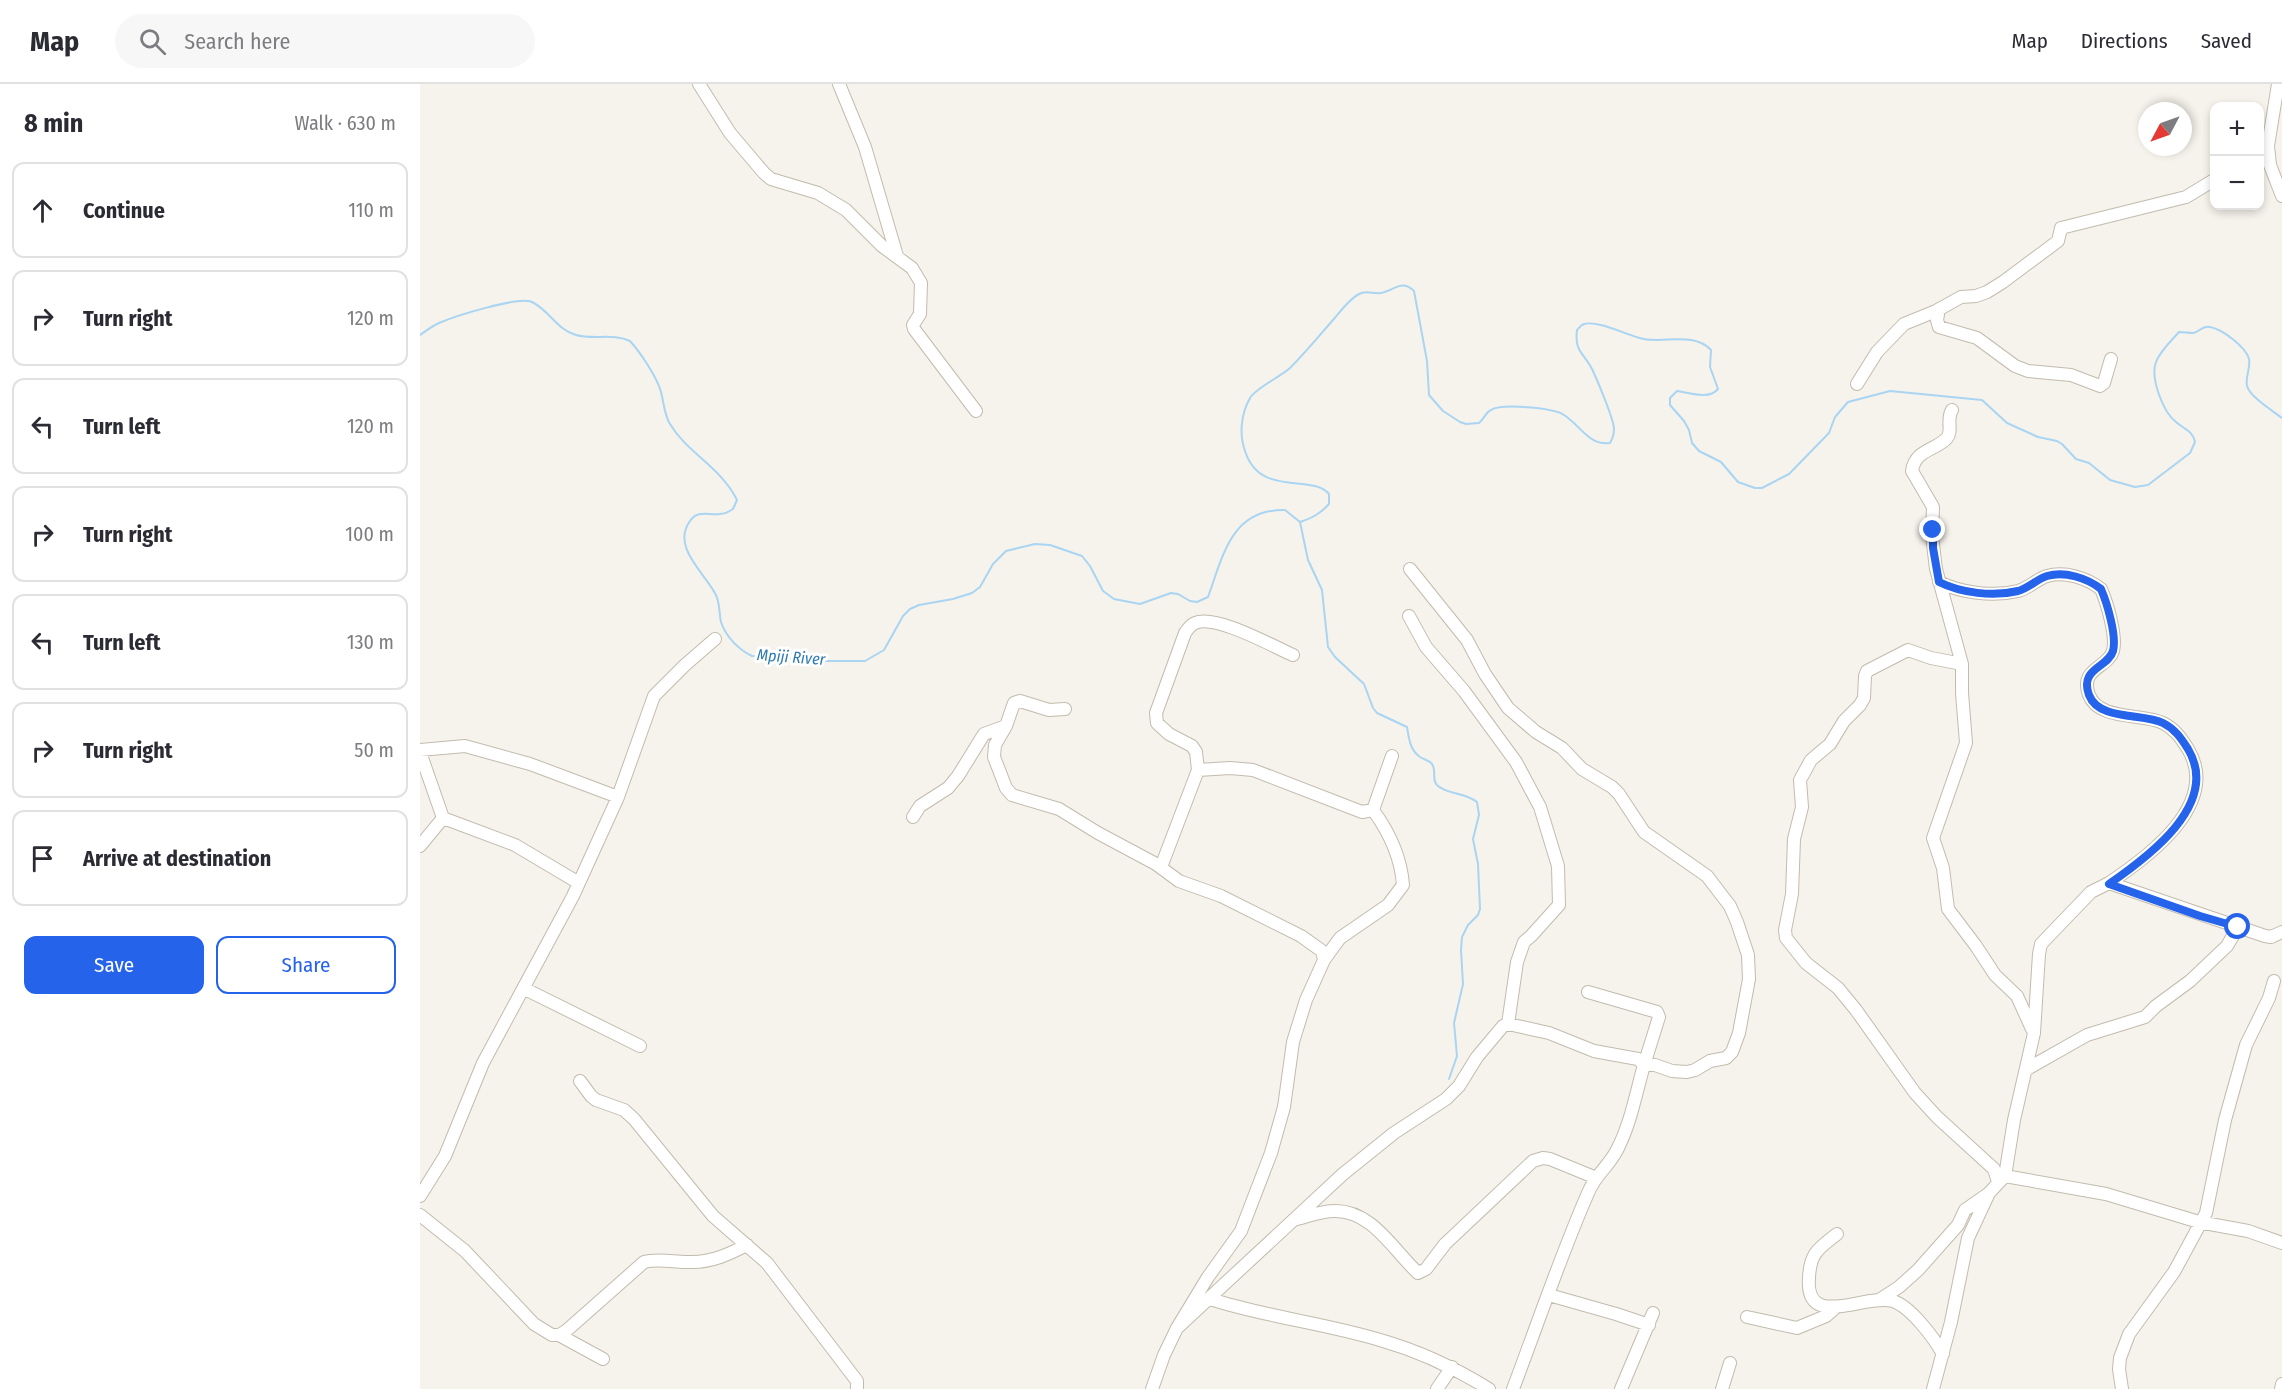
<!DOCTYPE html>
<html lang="en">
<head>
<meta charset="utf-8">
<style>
  body { margin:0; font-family:"Fira Sans Condensed",sans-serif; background:#f7f7f7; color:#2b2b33 }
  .controls { position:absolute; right:18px; top:18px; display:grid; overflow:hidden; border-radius:12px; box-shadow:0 3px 9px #0003 }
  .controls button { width:54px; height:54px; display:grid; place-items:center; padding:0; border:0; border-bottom:2px solid #e1e1e2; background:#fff; color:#2b2b33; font:30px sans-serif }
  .compass { position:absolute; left:1718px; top:18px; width:54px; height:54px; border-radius:50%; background:#fff; box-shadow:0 3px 9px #0003; rotate:229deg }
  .stop { position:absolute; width:18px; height:18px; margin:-14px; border:4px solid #2563eb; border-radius:50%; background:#fff }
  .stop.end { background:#2563eb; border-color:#fff; box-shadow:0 2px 6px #0008 }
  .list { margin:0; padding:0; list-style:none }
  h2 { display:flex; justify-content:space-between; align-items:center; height:78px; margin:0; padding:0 24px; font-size:26px }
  h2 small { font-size:20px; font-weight:400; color:#7c7c81 }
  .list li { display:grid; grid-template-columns:39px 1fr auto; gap:18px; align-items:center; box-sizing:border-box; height:96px; margin:0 12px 12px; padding:0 12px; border:2px solid #e1e1e2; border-radius:12px }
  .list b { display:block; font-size:22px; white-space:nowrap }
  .list em { font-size:20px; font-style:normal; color:#7c7c81 }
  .actions { display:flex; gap:12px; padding:18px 24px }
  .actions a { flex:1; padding:14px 0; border:2px solid #2563eb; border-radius:12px; text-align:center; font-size:21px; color:#2563eb }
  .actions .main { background:#2563eb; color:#fff }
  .icon { flex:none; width:33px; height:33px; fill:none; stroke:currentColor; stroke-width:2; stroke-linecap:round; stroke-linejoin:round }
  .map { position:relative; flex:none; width:1862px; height:1305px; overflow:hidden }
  header { display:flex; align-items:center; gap:36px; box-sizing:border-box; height:84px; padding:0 30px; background:#fff; border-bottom:2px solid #e1e1e2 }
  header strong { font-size:28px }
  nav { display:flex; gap:33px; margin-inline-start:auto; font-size:21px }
  .search { width:420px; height:54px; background:#f7f7f7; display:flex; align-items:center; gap:15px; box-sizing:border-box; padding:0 21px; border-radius:33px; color:#7c7c81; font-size:22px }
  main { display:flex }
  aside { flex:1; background:#fff }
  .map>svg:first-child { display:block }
</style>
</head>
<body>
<header>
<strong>Map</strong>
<div class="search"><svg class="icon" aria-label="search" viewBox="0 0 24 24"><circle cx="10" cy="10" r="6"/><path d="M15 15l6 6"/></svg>Search here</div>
<nav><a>Map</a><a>Directions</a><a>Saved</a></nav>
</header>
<main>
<aside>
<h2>8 min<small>Walk · 630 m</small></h2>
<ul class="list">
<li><svg class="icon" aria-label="ahead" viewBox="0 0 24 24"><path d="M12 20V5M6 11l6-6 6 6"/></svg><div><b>Continue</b></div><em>110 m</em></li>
<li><svg class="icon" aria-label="right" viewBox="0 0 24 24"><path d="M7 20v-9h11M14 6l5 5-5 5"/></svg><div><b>Turn right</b></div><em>120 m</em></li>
<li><svg class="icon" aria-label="left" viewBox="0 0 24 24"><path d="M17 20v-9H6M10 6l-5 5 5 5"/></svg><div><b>Turn left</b></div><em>120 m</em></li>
<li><svg class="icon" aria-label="right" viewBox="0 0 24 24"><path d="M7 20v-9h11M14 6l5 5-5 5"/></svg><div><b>Turn right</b></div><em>100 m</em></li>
<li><svg class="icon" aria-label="left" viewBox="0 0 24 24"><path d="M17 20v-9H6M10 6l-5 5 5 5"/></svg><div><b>Turn left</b></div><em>130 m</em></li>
<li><svg class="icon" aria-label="right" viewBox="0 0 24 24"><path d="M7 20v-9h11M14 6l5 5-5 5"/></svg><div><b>Turn right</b></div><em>50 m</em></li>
<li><svg class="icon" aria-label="arrive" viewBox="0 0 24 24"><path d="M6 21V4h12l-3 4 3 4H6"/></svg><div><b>Arrive at destination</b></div></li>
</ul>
<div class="actions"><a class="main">Save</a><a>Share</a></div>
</aside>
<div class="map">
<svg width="1862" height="1305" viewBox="0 0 1862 1305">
  <rect width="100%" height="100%" fill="#f6f3ec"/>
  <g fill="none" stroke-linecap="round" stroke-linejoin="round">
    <!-- stream -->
    <path stroke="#a9d4f2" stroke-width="2" d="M 0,251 C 6,247 12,242 19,239 C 35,232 99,212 112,218 C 129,226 137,246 156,251 C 173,256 194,249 210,257 C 220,268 237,293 241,308 C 244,319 244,330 250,340 C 268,370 300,382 317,416 L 313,425 C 310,427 304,430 300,430 C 289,432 278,425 270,437 C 251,463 285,489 296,511 C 300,520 299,529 301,538 C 306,553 319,566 332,572 L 404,577 L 445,577 L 464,566 L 483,532 L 490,525 L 499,521 L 533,515 L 552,509 L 560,503 L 573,480 L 586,467 L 615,460 L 630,461 L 662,472 L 670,482 L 683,507 L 694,515 L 720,520 L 751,509 L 758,510 L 770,517 L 777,518 L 788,513 C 803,472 811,425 865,426 L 880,438
      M 880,438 C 892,434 900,430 909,420 L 909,410 C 891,389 840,414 825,367 C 819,350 821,330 830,314 C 836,304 860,293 870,284 C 885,269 899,252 913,236 C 921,227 928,216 939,210 C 946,206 953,210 961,209 C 975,206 982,195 994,207 L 1007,277 L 1009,311 L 1023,327 L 1040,338 L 1046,340 L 1059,339 C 1064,335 1066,328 1071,326 C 1082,319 1134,324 1144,331 C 1160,341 1169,362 1190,359 C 1193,354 1194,351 1194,345 C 1194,336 1178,298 1173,287 C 1165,269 1154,269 1157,246 C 1159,244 1161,241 1164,240 C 1179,236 1208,252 1224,255 C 1246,259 1274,248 1291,266 L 1290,283 L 1298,305 C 1289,316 1270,309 1257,307 L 1250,314 L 1250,321 L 1264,337 L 1269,346 L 1272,359 L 1279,367 L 1301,378 L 1318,398 L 1335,404 L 1342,404 L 1369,390 L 1409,349 L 1415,333 L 1428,318 L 1470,307 L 1562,316 L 1587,339 L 1618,353 L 1637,357 L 1642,360 L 1656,375 L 1669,379 L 1690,396 L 1715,403 L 1728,401 L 1770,369 L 1775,358 C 1773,347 1764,345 1756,338 C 1743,328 1730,294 1736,278 C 1740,267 1751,257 1759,248 C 1764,248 1768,249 1773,249 C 1780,248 1782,241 1790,243 C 1802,245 1826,263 1829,275 C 1831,283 1825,293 1827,302 C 1830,313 1853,327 1862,334
      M 880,438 L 888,476 L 902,506 L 908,563 L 915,573 L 944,600 L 953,624 L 957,629 L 987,643 C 989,655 990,666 1000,673 C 1005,676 1009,676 1012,680 C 1017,687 1011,697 1018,702 C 1029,711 1044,708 1057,718 L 1059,731 L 1053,755 L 1058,780 L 1060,825 L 1058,831 L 1048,841 L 1042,853 L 1041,866 L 1043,900 L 1034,939 L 1037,972 L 1029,995"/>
    <defs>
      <path id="minor" d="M 279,0 L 310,49 L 344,89 L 351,95 L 398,109 L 426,126 L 462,162 L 492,184 L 501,199 L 500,230 L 493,241 L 494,245 L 556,327
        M 419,0 L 445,63 L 477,172
        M 1858,0 L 1848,62 L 1850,81 L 1862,112
        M 1519,225 L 1517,236 L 1519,243 L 1557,254 L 1595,282 L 1608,287 L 1651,291 L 1680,302 L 1684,299 L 1691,275
        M 1437,300 L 1457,268 L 1484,240 L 1516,227 L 1541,213 L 1556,212 L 1567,208 L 1583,198 L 1638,157 L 1641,144 L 1766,113 L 1794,96
        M 1532,326 C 1526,335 1533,347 1527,354 C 1517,366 1495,365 1492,387 L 1513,423 L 1512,452 L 1516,485 L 1542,580 L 1542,609 L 1546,659 L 1513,754 L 1523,784 L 1528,825 L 1556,862 L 1575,891 L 1597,912 L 1612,945
        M 990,485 L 1047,556 L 1065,590 L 1088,624 L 1116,648 L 1142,664 L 1162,685 L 1192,703 L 1199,710 L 1224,748 L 1287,792 L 1310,822 L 1317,838 L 1328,871 L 1329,895 L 1319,949 L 1312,968 L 1306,974 L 1290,977 L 1275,986 L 1267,988 L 1252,987 L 1235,981 L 1224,981 L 1239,933 L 1237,928 L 1168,908
        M 1519,498 C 1541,509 1573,513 1598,507 C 1609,504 1617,495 1627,492 C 1645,487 1667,494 1681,505 C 1687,519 1697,552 1693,567 C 1688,584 1659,584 1669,611 C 1679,637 1723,629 1743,639 C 1755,645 1761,654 1768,665 C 1801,720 1728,773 1689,799
        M 989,532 L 1006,563 L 1044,607 L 1096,678 L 1120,723 L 1138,782 L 1139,821 L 1111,852 L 1104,858 L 1097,878 L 1088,940
        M 1542,580 L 1511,574 L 1488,566 L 1447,587 L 1445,592 L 1444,614 L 1440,621 L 1424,637 L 1410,660 L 1391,676 L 1380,696 L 1382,723 L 1374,755 L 1372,810 L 1365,846 L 1366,854 L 1386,879 L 1418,904 L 1436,926 L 1495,1009 L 1517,1033 L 1574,1085 L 1578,1098
        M 586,642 L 575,661 L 574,673 L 586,704 L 592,711 L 639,725 L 678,749 L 736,780 L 759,797 L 801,812 L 881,852 L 902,867 L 904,876
        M 0,666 L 45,662 L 110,680 L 198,713
        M 0,668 L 23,734 L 0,762
        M 778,686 L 810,684 L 833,686 L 942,728 L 953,726
        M 493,733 L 500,722 L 528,704 L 538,692 L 564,650 L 586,642 L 594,619 L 600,617 L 629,626 L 645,625
        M 23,734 L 95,761 L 159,799
        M 741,783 L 778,686 L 776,668 L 772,662 L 749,650 L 737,639 L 736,629 L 765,549 C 768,545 770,541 775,539 C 796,530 852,562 873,571
        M 105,905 L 220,962
        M 1607,985 L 1667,951 L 1725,933 L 1736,922 L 1770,897 L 1807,862 L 1818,843
        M 160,997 L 171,1012 L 176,1016 L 204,1026 L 214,1035 L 293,1132 L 347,1179 L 437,1297 L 437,1305
        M 1585,1092 L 1686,1110 L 1779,1138 L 1828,1147 L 1862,1159
        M 0,1112 L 25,1072 L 63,979 L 153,812 L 198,713 L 234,612 L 265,581 L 295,555
        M 0,1131 L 45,1167 L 114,1240 L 132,1251 L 139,1251 L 146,1247 L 224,1178 C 240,1174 256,1179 272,1178 C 293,1178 309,1170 327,1161
        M 877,1135 C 889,1132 902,1127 914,1127 C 952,1126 973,1166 998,1189 L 1006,1185 L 1025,1160 L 1113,1077 L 1123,1074 L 1130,1075 L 1174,1093
        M 1417,1150 C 1398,1165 1390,1169 1389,1194 C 1385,1247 1445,1209 1473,1217 C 1491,1223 1514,1254 1523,1270
        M 1129,1211 L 1196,1230 L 1229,1241
        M 790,1215 C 846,1233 904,1239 960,1256 C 999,1267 1035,1284 1069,1305
        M 1459,1216 L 1479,1203 L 1498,1186 L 1538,1141 L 1545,1126 L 1568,1110
        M 1327,1233 L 1377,1244 L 1406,1232 L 1415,1224
        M 757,1244 L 923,1090 L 974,1049 L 1026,1015 L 1039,1002 L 1057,973 L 1083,942 L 1088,940 L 1129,949 L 1174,967 L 1218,975 L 1224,981 C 1216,1009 1211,1038 1198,1064 C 1189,1083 1176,1089 1168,1109 C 1140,1173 1118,1239 1093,1305
        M 139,1251 L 183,1275
        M 732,1305 L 744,1271 L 757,1244 L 788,1193 L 821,1147 L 851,1069 L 864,1023 L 873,958 L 886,916 L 904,876 L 920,854 L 968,821 L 983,801 C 981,773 969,748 953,726 L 972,672
        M 1017,1305 L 1032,1283
        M 1201,1305 L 1233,1229
        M 1302,1305 L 1310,1279
        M 1513,1305 L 1531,1238 L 1548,1154 L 1569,1109 L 1585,1092 L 1594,1036 L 1614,949 L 1619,870 L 1621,860 L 1671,808 L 1689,799 L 1845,852 L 1851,853 L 1862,848
        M 1702,1305 L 1699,1285 L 1700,1274 L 1709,1250 L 1754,1188 L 1786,1129 L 1805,1036 L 1826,961 L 1849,914 L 1854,897
        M 1861,1305 L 1862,1300"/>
    </defs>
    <!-- minor casing -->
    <use href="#minor" stroke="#c2bbae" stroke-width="14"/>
    <!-- minor -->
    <use href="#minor" stroke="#fff" stroke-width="12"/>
  </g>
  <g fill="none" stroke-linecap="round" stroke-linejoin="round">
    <!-- route -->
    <path stroke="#2563eb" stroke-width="8" d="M 1513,446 L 1513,464 L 1519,498 C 1541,509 1573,513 1598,507 C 1609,504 1617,495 1627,492 C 1645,487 1667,494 1681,505 C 1687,519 1697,552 1693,567 C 1688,584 1659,584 1669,611 C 1679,637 1723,629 1743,639 C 1755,645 1761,654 1768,665 C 1801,720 1728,773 1689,800 L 1780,832 L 1818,843"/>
  </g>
  <g text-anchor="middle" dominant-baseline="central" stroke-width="6" stroke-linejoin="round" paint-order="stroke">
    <!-- water labels -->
    <g font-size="16" font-style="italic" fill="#2e7ab2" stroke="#fff">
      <text transform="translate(371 573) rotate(4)">Mpiji River</text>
    </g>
  </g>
</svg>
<div class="controls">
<button>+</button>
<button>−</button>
</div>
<svg class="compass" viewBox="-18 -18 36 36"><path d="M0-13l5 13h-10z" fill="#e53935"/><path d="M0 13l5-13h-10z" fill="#7c7c81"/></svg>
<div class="stop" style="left:1818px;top:843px"></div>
<div class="stop end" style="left:1513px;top:446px"></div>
</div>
</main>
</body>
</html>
